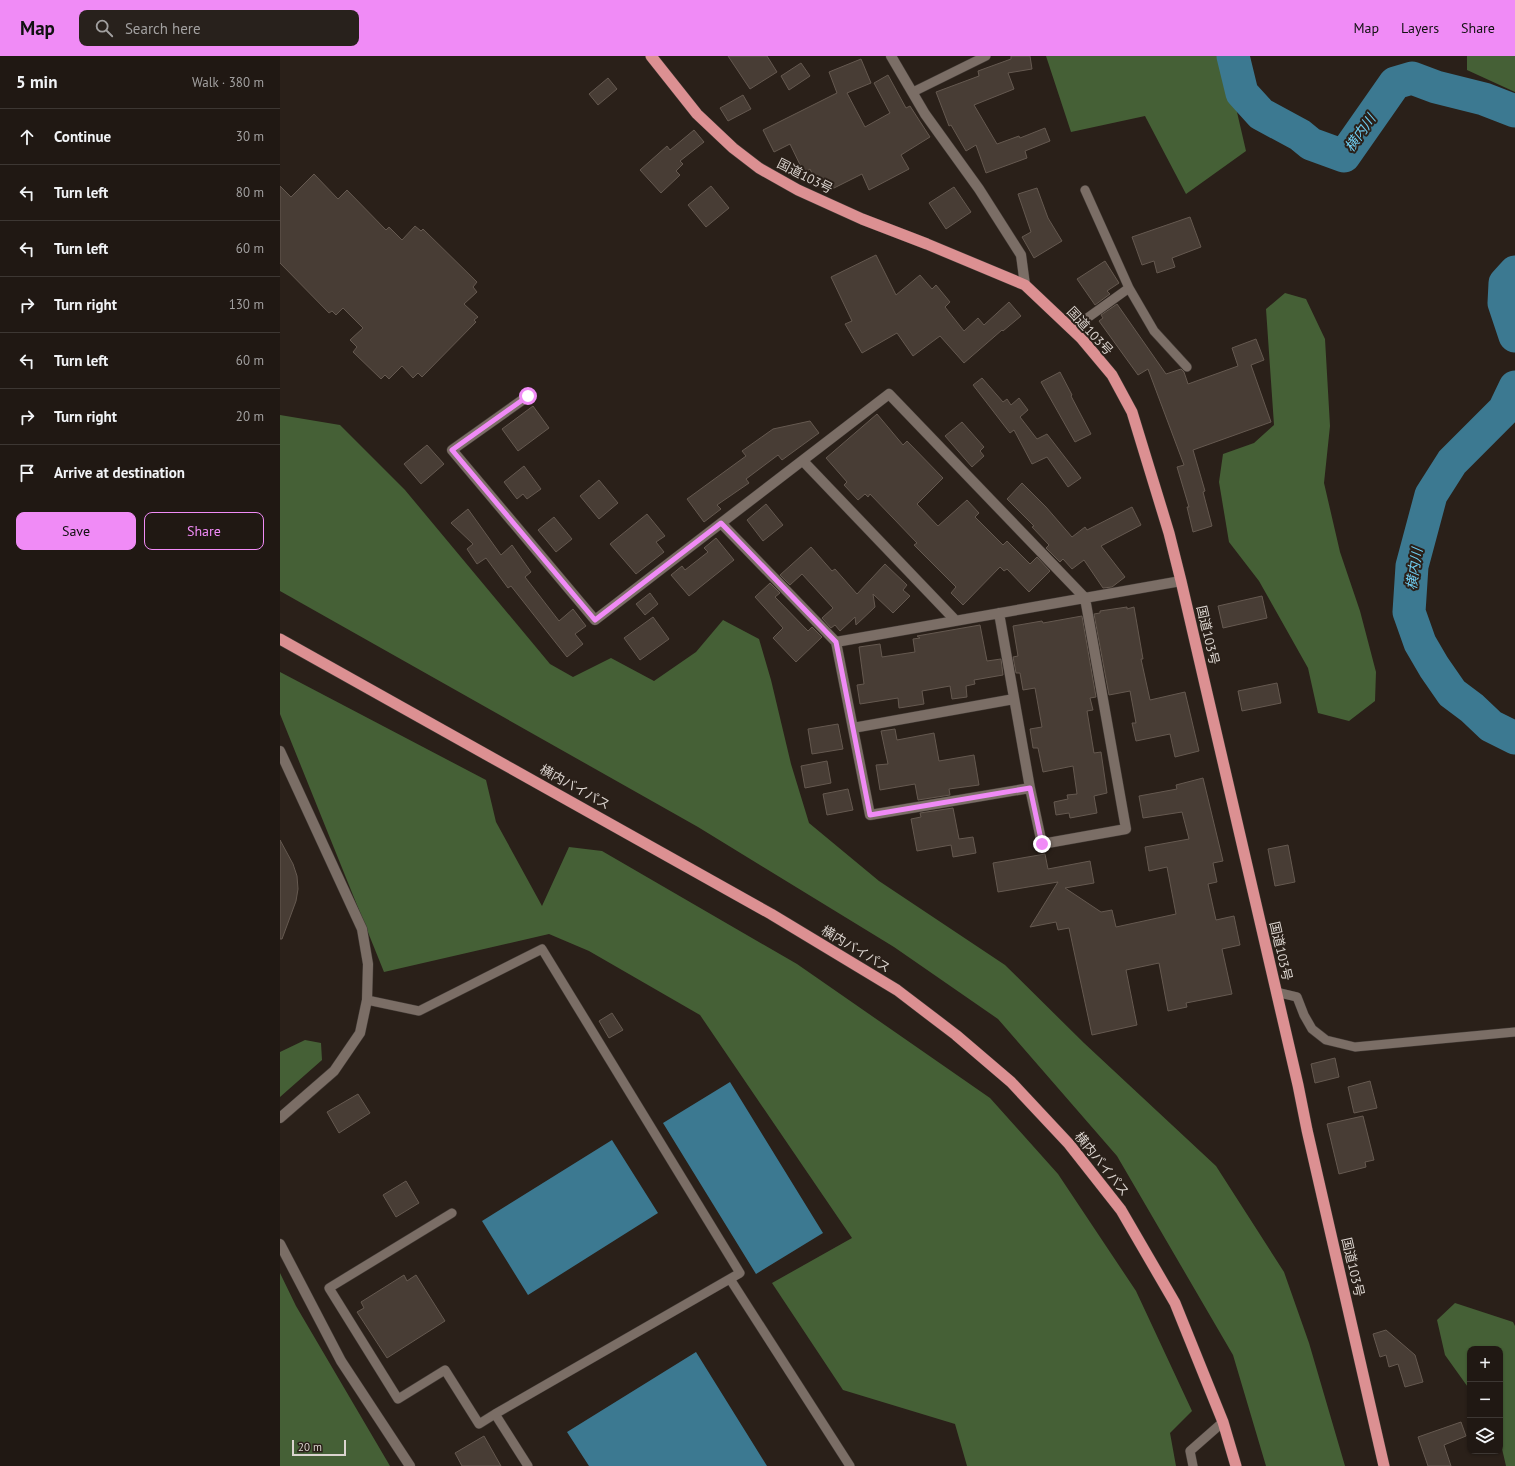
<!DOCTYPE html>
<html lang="en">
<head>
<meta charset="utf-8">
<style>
  body { margin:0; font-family:"PT Sans","Noto Sans JP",sans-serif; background:#28211c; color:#f1f3f6 }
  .controls { position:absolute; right:12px; bottom:12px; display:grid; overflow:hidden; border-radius:8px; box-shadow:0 1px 3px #0004 }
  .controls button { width:36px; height:36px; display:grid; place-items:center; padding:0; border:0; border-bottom:1px solid #3d3733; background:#201813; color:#f1f3f6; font:20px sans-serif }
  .scale { position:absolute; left:12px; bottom:10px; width:54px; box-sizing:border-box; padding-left:4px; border:2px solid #dbd4cf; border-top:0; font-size:11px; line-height:14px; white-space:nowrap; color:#dbd4cf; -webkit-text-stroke:3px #2a2019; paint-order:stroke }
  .stop { position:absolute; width:12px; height:12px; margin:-9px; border:3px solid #f08bf6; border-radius:50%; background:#fff }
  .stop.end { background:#f08bf6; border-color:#fff; box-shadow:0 1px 4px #0008 }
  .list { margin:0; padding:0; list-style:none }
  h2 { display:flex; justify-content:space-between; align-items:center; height:52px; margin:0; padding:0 16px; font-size:17px }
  h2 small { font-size:13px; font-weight:400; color:#a2a0a0 }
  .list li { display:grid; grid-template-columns:26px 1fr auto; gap:12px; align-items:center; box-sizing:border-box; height:56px; padding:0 16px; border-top:1px solid #3d3733 }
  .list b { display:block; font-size:15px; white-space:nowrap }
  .list em { font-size:13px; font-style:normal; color:#a2a0a0 }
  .actions { display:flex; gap:8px; padding:12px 16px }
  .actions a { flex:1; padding:9px 0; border:1px solid #f08bf6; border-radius:8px; text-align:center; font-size:14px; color:#f08bf6 }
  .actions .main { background:#f08bf6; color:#111 }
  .icon { flex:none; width:22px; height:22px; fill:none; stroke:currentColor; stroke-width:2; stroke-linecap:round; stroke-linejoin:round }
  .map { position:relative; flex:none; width:1235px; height:1410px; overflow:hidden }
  header { display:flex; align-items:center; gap:24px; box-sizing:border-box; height:56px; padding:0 20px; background:#f08bf6; color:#111 }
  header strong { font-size:19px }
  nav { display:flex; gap:22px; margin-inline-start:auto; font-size:14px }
  .search { width:280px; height:36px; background:#28211c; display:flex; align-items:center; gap:10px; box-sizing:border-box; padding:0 14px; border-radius:8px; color:#a2a0a0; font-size:15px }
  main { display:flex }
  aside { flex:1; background:#201813 }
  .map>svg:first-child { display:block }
</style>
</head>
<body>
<header>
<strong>Map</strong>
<div class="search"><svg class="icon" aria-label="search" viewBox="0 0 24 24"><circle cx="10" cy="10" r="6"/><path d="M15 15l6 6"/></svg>Search here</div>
<nav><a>Map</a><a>Layers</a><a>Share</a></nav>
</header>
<main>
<aside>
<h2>5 min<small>Walk · 380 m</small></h2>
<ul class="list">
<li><svg class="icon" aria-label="ahead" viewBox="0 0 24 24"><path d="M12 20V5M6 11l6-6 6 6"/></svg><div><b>Continue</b></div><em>30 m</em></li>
<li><svg class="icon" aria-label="left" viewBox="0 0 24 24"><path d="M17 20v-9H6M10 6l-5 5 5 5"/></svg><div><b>Turn left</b></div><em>80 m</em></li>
<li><svg class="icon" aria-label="left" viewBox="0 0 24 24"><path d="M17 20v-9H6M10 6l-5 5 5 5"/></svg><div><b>Turn left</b></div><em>60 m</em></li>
<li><svg class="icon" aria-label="right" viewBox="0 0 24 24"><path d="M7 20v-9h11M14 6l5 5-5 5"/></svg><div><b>Turn right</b></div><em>130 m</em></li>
<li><svg class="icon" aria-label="left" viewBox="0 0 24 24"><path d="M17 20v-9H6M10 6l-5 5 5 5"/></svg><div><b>Turn left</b></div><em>60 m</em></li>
<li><svg class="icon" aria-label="right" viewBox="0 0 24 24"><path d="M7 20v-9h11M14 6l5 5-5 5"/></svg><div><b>Turn right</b></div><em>20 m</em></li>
<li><svg class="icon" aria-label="arrive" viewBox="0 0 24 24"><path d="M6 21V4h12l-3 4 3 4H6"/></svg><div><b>Arrive at destination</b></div></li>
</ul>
<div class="actions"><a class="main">Save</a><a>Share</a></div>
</aside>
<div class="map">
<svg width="1235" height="1410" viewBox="0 0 1235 1410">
  <rect width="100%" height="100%" fill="#2a2019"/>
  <!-- forest -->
  <path fill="#456036" d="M 766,0 L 944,0 L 966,95 L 906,138 L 865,60 L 791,76 Z
    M 1187,0 L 1235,0 L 1235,36 L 1187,14 Z
    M 1005,237 L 1026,243 L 1045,283 L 1050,370 L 1044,427 L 1060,496 L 1080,555 L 1096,616 L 1095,645 L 1069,665 L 1038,657 L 1028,612 L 979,525 L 949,486 L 939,426 L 943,398 L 974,387 L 994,369 L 986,253 Z
    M 0,359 L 60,369 L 125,434 L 270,608 L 293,621 L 331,602 L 374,625 L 416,596 L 443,564 L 479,583 L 491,624 L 511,708 L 529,767 L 599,825 L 725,909 L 804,987 L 936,1110 L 1004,1216 L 1029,1287 L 1065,1410 L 986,1410 L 953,1299 L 837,1100 L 718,963 L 614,891 L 418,771 L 0,535 Z
    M 0,616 L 206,724 L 216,766 L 262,850 L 289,791 L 322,795 L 517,908 L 710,1042 L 778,1118 L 856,1235 L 912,1355 L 890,1377 L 896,1410 L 687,1410 L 675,1368 L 563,1334 L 492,1227 L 572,1182 L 420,959 L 309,895 L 269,878 L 104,916 L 0,658 Z
    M 25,984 L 41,987 L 42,1004 L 0,1041 L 0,996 Z
    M 0,1217 L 16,1250 L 110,1410 L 0,1410 Z
    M 1175,1247 L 1233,1266 L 1235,1270 L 1235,1410 L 1226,1410 L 1220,1384 L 1220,1293 L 1190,1293 L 1190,1334 L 1165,1299 L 1157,1264 Z"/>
  <!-- water -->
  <path fill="#3c7991" d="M 450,1026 L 543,1177 L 476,1218 L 383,1067 Z
    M 332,1084 L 378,1157 L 248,1239 L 202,1165 Z
    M 416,1296 L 487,1410 L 309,1410 L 287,1376 Z"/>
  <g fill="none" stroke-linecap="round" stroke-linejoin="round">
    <!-- river -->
    <path stroke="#3c7991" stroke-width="33" d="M 953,0 L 962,37 L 981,58 L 1020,79 L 1031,88 L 1064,100 L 1115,27 L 1132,22 L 1156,31 L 1204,43 L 1235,55
      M 1235,216 L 1225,227 L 1224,247 L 1235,280
      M 1235,331 L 1224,354 L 1172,406 L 1151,439 L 1132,510 L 1129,556 L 1140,587 L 1154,611 L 1172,637 L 1192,652 L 1211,670 L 1235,682"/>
  </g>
  <!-- building -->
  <path fill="#483d35" stroke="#655950" d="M 448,0 L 487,0 L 497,16 L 470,33 Z
    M 731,0 L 750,0 L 752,13 L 728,17 L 734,33 L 694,49 L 717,88 L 739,80 L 740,82 L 765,72 L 770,85 L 745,95 L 747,102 L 706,117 L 696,89 L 686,95 L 671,69 L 669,70 L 656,36 L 699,20 L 698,15 L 731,3 Z
    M 581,3 L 591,27 L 567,37 L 585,71 L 610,57 L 594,27 L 608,19 L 626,52 L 630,50 L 650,81 L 621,99 L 629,113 L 589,134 L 582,118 L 548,135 L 543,125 L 537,128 L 530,113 L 524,117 L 510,88 L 494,96 L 483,74 L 557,37 L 549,16 Z
    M 521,7 L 530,20 L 509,34 L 501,20 Z
    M 328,22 L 337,33 L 318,49 L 309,38 Z
    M 463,39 L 471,53 L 448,65 L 440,52 Z
    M 414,74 L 424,86 L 400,105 L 403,108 L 396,115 L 400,119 L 381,137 L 360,114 L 387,90 L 390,94 Z
    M 34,118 L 58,143 L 67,134 L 106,174 L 109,171 L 122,184 L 135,170 L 141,175 L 143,173 L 197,226 L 193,231 L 197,236 L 184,248 L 198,261 L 194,264 L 196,266 L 142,321 L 138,317 L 133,322 L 122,310 L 109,323 L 105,319 L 101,323 L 73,296 L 77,291 L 70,284 L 83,272 L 63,252 L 56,259 L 52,255 L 49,257 L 0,207 L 0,130 L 11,141 Z
    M 431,130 L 449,152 L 426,171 L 408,149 Z
    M 674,131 L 691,156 L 666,173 L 649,147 Z
    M 757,132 L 768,162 L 782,185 L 754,202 L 742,181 L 751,176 L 738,138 Z
    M 910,161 L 921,191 L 892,202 L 895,211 L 877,217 L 874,205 L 862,209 L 852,181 Z
    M 596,199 L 616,239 L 640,219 L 652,233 L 656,229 L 670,246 L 665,251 L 684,275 L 698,262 L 704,269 L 729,246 L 741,260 L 723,275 L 722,274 L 684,307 L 660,280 L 633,300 L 617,277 L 582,297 L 565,268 L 572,265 L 551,221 Z
    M 825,205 L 839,227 L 827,235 L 830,238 L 815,249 L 797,223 Z
    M 837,248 L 886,318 L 901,313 L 904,316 L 908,328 L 958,310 L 952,292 L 976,283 L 984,304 L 971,309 L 991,366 L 913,394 L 925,435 L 923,436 L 932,470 L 913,476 L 907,451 L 909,451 L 897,411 L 904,409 L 868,313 L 858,319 L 819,265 L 823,262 L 821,259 Z
    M 780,316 L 792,339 L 791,340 L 811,378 L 795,386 L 761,326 Z
    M 702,322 L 723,346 L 727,343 L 731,349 L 739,342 L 748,354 L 740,361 L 757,383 L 767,378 L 801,422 L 788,431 L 767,401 L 752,408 L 734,374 L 730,377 L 693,329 Z
    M 253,350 L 269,372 L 238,395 L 222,373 Z
    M 597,358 L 623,389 L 627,385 L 663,422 L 637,448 L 658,470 L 687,444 L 699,457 L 695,461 L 723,489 L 727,485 L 750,508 L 757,501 L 770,515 L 749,536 L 727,513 L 724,515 L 720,511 L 683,549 L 671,537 L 676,531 L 634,489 L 637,487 L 590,438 L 588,441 L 585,438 L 578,444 L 564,429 L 567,426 L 546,402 Z
    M 530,365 L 539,377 L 502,404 L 498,399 L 466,423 L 469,427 L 437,449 L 441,453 L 424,466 L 407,443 L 466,400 L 462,395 L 493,373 Z
    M 682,366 L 704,391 L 700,395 L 704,400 L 692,411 L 665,380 Z
    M 147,389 L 164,408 L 141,428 L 124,408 Z
    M 244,410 L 261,433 L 247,443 L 243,438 L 237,443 L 224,426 Z
    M 319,424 L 338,447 L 319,463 L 300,440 Z
    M 742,427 L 766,451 L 792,481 L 805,471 L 807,474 L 852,451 L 861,469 L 821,490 L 845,521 L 832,531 L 823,532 L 804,504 L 792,513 L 783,503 L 780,506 L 766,492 L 769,489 L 752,471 L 754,470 L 727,443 Z
    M 486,448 L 503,469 L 483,485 L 467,464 Z
    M 188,453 L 221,499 L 232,489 L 251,516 L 245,521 L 279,565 L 293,553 L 306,570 L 295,578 L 303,588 L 287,601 L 231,530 L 228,532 L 206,502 L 197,508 L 187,493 L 193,488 L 171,467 Z
    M 367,458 L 385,480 L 376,486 L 384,496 L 356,518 L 330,488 Z
    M 274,461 L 292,483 L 276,496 L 258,474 Z
    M 436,482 L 454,504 L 409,540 L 391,519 L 402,510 L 405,514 L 428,496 L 424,492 Z
    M 531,491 L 552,515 L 555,513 L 577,538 L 605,508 L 627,529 L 623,534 L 630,540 L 613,557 L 593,538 L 595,551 L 576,569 L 575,561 L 560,575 L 555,569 L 551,572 L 542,562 L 553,552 L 522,518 L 510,529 L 500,519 Z
    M 490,527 L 500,537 L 495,541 L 528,575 L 532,571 L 542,581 L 516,606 L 493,582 L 503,572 L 475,541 Z
    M 370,537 L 378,548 L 365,559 L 356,548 Z
    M 982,540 L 987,562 L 943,572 L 938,550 Z
    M 847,551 L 847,553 L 854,551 L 863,603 L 861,603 L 870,644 L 905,636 L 919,695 L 895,701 L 890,678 L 856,685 L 852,667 L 856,667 L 850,635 L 829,639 L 814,558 L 820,557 L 820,555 Z
    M 802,560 L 816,641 L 810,642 L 813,654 L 807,655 L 814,697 L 821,696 L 827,737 L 814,740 L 817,757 L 790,762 L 789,757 L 776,759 L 774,746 L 788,743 L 787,739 L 797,738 L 793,710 L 763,716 L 758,692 L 753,692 L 750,673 L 762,671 L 755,632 L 743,634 L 740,617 L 736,617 L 733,601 L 738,600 L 733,570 L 762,565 L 763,567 Z
    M 373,561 L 389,583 L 360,604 L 344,582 Z
    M 700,569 L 707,605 L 721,603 L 723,619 L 694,624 L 695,628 L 686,630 L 687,641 L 672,643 L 670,630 L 642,635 L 644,648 L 619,652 L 618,642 L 580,648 L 577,629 L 584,628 L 579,591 L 600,588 L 602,601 L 635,596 L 633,583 L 640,582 L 637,580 Z
    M 997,627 L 1001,647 L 962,655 L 958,635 Z
    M 558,668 L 563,693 L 532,698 L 528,673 Z
    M 615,673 L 617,684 L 654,677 L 659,705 L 694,699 L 699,729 L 669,733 L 670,739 L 638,744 L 635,728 L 600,734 L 596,709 L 608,708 L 601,675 Z
    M 547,705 L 551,727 L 525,732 L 521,710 Z
    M 923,722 L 943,805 L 933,807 L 937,826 L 928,828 L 936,864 L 954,860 L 960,889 L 942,893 L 952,938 L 906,947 L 907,951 L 888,955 L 879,907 L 846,914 L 857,969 L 812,979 L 789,872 L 778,874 L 776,866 L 750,871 L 778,826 L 718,836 L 713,807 L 765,798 L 768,813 L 810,805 L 814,827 L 785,832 L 821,856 L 832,854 L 836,871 L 896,858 L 887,811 L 869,815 L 865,791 L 909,783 L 902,756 L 863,762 L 859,740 L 897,733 L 896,729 Z
    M 568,733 L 573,754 L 547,759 L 543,738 Z
    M 673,752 L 679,783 L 693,781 L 696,797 L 673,801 L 671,789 L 637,795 L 631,763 L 641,761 L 640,757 Z
    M 0,784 L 13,808 L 17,820 L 18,833 L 16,845 L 2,883 L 0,883 Z
    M 1008,789 L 1015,826 L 995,830 L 988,793 Z
    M 332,957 L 343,974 L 329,982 L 319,965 Z
    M 1055,1002 L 1059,1021 L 1035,1027 L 1031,1008 Z
    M 1090,1025 L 1097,1052 L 1074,1057 L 1068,1031 Z
    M 78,1038 L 90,1057 L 59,1077 L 47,1056 Z
    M 1083,1060 L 1094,1104 L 1085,1106 L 1086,1111 L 1059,1118 L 1047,1068 Z
    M 126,1125 L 139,1147 L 116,1161 L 103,1139 Z
    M 124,1219 L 127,1225 L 136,1219 L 165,1265 L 107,1302 L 77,1256 L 84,1252 L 81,1246 Z
    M 1106,1274 L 1135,1299 L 1143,1326 L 1125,1331 L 1118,1308 L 1109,1311 L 1106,1299 L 1100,1301 L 1093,1278 Z
    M 1181,1366 L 1186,1380 L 1164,1389 L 1171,1410 L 1148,1410 L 1138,1381 Z
    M 204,1380 L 221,1410 L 182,1410 L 175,1397 Z"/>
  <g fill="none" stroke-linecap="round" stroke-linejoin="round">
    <defs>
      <path id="service" d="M 633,36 L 706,0
        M 805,134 L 849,232 L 874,275 L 907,311
        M 792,273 L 849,232
        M 996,936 L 1017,941 L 1024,959 L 1032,973 L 1046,984 L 1075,991 L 1235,976
        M 87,944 L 139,955 L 262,893 L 460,1217 L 215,1358 L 248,1410
        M 172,1157 L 49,1232 L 118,1343 L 165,1314 L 199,1368 L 215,1358
        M 450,1223 L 570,1410
        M 913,1410 L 910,1395 L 943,1366"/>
      <path id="minor" d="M 611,0 L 645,58 L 699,133 L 741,199 L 745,229
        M 248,340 L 172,394 L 315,564 C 413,489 511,414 609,338 L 805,542 L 846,773 L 762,788 L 750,732 L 590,759 L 556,586 L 441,467
        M 523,405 L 676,565
        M 719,557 L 750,732
        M 556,586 L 901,525
        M 573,672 L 734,643
        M 0,695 L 82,873 L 88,908 L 87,944 L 80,977 L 54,1015 L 0,1062
        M 0,1188 L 61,1305 L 130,1410"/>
      <path id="trunk" d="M 371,0 L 417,58 L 453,92 L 479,112 L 518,134 L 582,163 L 647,188 L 745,229 L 801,282 L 832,319 L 852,356 L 889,477 L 901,525 L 1018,1029 L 1027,1074 L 1104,1410
        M 0,583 L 491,858 L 617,934 L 676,979 L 731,1026 L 789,1088 L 841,1154 L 895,1247 L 943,1366 L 956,1410"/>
    </defs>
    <!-- service casing -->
    <use href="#service" stroke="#423a35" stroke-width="10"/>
    <!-- minor casing -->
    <use href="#minor" stroke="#423a35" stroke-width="11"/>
    <!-- trunk casing -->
    <use href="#trunk" stroke="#423a35" stroke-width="12"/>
    <!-- service -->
    <use href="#service" stroke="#7b6e66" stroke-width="9"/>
    <!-- minor -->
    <use href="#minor" stroke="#7b6e66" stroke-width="10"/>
    <!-- trunk -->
    <use href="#trunk" stroke="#dc9092" stroke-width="11"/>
  </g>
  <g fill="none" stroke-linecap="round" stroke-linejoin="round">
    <!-- route -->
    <path stroke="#f08bf6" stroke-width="5" d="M 248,340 L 172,394 L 315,564 L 441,467 L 556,586 L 590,759 L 750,732 L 762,788"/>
  </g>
  <g text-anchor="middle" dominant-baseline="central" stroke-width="4" stroke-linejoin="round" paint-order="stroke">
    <!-- street labels -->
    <g font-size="13" fill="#dbd4cf" stroke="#2a2019">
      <text transform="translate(525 120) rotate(27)">国道103号</text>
      <text transform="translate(810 275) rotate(47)">国道103号</text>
      <text transform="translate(928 579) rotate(77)">国道103号</text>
      <text transform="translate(295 731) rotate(29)">横内バイパス</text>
      <text transform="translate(576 893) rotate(31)">横内バイパス</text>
      <text transform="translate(1001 895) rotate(77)">国道103号</text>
      <text transform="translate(822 1108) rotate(51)">横内バイパス</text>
      <text transform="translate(1073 1211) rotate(77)">国道103号</text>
    </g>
    <!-- water labels -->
    <g font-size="14" font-style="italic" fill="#6fcdf1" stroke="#2a2019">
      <text transform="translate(1080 77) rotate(-55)">横内川</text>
      <text transform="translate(1134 513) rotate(-81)">横内川</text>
    </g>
  </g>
</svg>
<div class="controls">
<button>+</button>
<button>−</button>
<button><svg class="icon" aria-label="layers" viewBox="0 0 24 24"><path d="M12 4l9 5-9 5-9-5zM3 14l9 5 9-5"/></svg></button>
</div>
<div class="scale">20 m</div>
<div class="stop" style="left:248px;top:340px"></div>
<div class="stop end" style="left:762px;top:788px"></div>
</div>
</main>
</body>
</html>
